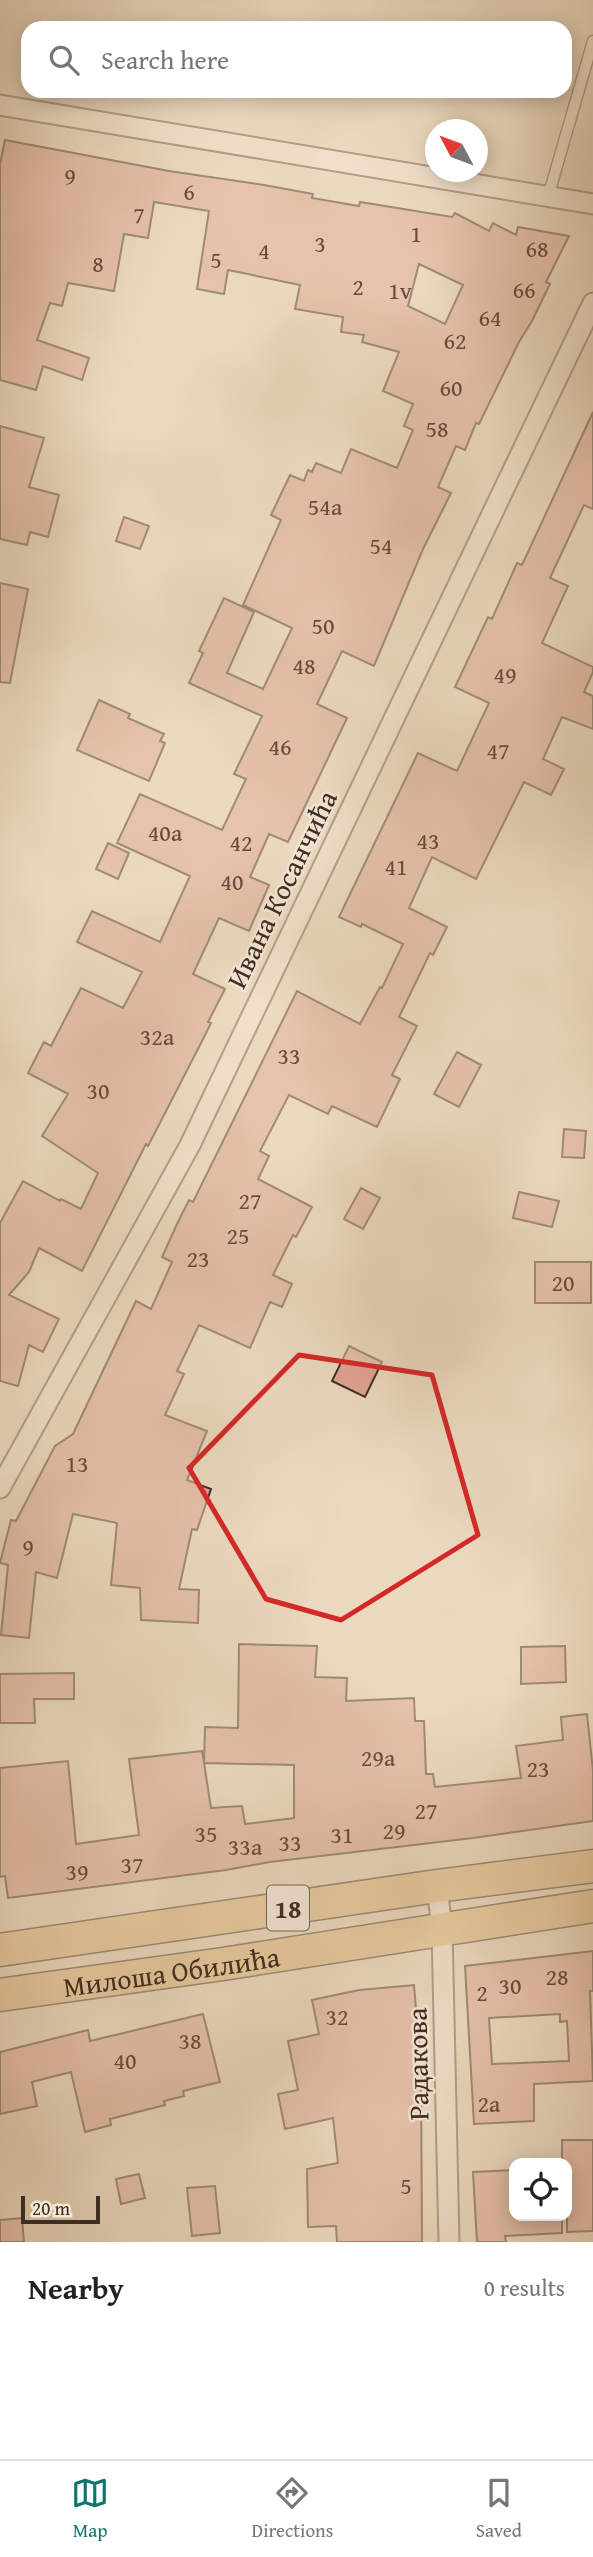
<!DOCTYPE html>
<html lang="en">
<head>
<meta charset="utf-8">
<style>
  body { margin:0; font-family:"Gentium Book Plus",serif; background:#f2f2f2; color:#222 }
  .controls { position:absolute; right:21px; bottom:21px; display:grid; overflow:hidden; border-radius:14px; box-shadow:0 4px 18px #0003 }
  .controls button { width:63px; height:63px; display:grid; place-items:center; padding:0; border:0; border-bottom:2px solid #e0e0e0; background:#fff; color:#222; font:35px sans-serif }
  .compass { position:absolute; left:425px; top:119px; width:63px; height:63px; border-radius:50%; background:#fff; box-shadow:0 4px 18px #0003; rotate:311deg }
  .scale { position:absolute; left:21px; bottom:18px; width:79px; box-sizing:border-box; padding-left:7px; border:4px solid #402d22; border-top:0; font-size:19px; line-height:24px; white-space:nowrap; color:#402d22; -webkit-text-stroke:5px #f3e7d6; paint-order:stroke }
  .list { margin:0; padding:0; list-style:none }
  h2 { display:flex; justify-content:space-between; align-items:center; height:91px; margin:0; padding:0 28px; font-size:30px }
  h2 small { font-size:23px; font-weight:400; color:#767676 }
  .icon { flex:none; width:38px; height:38px; fill:none; stroke:currentColor; stroke-width:2; stroke-linecap:round; stroke-linejoin:round }
  .map { position:relative; flex:none; width:593px; height:2242px; overflow:hidden }
  .search { position:absolute; background:#fff; box-shadow:0 4px 18px #0003; left:21px; right:21px; top:21px; height:77px; display:flex; align-items:center; gap:18px; box-sizing:border-box; padding:0 24px; border-radius:21px; color:#767676; font-size:26px }
  .sheet { height:217px; background:#fff }
  nav { display:flex; justify-content:space-around; align-items:center; box-sizing:border-box; height:98px; border-top:2px solid #e0e0e0; background:#fff; font-size:19px; color:#767676 }
  nav a { display:grid; justify-items:center; gap:4px }
  nav .on { color:#0f766e }
  .map>svg:first-child { display:block }
</style>
</head>
<body>
<div class="map">
<svg width="593" height="2242" viewBox="0 0 593 2242">
  <rect width="100%" height="100%" fill="#ecdac0"/>
  <filter id="stains"><feTurbulence type="fractalNoise" baseFrequency=".00286" numOctaves="4"/><feColorMatrix values="0 0 0 0 .2 0 0 0 0 .09 0 0 0 0 .02 0 0 0 .5 -.17"/></filter>
  <radialGradient id="worn" r=".72"><stop offset=".6" stop-color="#630" stop-opacity="0"/><stop offset="1" stop-color="#630" stop-opacity=".3"/></radialGradient>
  <!-- building -->
  <path fill="#e0a494" stroke="#402d22" stroke-width="2" fill-rule="evenodd" d="M 5,140 L 169,171 L 264,185 L 313,194 L 312,198 L 359,206 L 360,202 L 452,217 L 455,213 L 489,231 L 493,223 L 516,235 L 518,227 L 569,236 L 546,282 L 550,284 L 532,321 L 519,342 L 479,424 L 476,423 L 465,450 L 456,446 L 438,487 L 451,493 L 423,549 L 374,666 L 342,651 L 317,704 L 347,718 L 288,842 L 269,834 L 250,877 L 269,885 L 249,931 L 219,918 L 193,974 L 225,989 L 208,1022 L 211,1023 L 199,1047 L 148,1146 L 146,1144 L 82,1271 L 39,1248 L 29,1272 L 9,1295 L 59,1319 L 43,1352 L 29,1345 L 18,1386 L 0,1381 L 0,1223 L 23,1181 L 60,1201 L 61,1199 L 81,1209 L 98,1173 L 42,1136 L 68,1094 L 28,1073 L 44,1042 L 51,1046 L 81,988 L 123,1008 L 142,972 L 77,942 L 92,911 L 160,942 L 190,876 L 117,843 L 140,794 L 222,830 L 246,779 L 234,774 L 262,716 L 189,683 L 203,653 L 199,651 L 224,598 L 254,612 L 227,673 L 263,689 L 292,628 L 243,605 L 281,520 L 271,515 L 290,475 L 304,481 L 308,470 L 312,472 L 316,463 L 341,473 L 351,449 L 397,468 L 413,430 L 404,426 L 413,404 L 383,391 L 399,352 L 362,342 L 364,335 L 341,332 L 343,317 L 295,309 L 300,285 L 228,270 L 224,294 L 197,289 L 209,211 L 154,202 L 148,238 L 124,234 L 114,291 L 68,283 L 62,306 L 50,303 L 37,340 L 89,358 L 82,380 L 43,366 L 36,390 L 0,380 L 0,164 ZM 419,264 L 463,285 L 445,324 L 408,306 Z
    M 593,412 L 593,509 L 584,505 L 550,578 L 568,586 L 542,643 L 593,667 L 593,672 L 584,692 L 593,696 L 593,729 L 562,717 L 543,759 L 564,769 L 551,795 L 524,782 L 476,879 L 432,857 L 409,908 L 447,927 L 433,955 L 430,953 L 399,1017 L 417,1026 L 392,1075 L 400,1079 L 377,1127 L 332,1106 L 328,1114 L 289,1095 L 260,1151 L 269,1156 L 258,1179 L 312,1207 L 296,1237 L 293,1235 L 273,1275 L 292,1284 L 282,1307 L 270,1302 L 250,1348 L 199,1325 L 177,1371 L 184,1374 L 165,1415 L 207,1431 L 187,1480 L 211,1489 L 197,1530 L 192,1529 L 179,1589 L 199,1590 L 198,1623 L 141,1620 L 140,1588 L 111,1585 L 117,1523 L 73,1514 L 57,1578 L 36,1572 L 29,1638 L 1,1635 L 8,1565 L 0,1563 L 11,1520 L 16,1521 L 55,1446 L 73,1434 L 136,1301 L 151,1309 L 172,1262 L 162,1257 L 177,1224 L 189,1200 L 193,1202 L 297,991 L 360,1024 L 380,987 L 382,988 L 403,944 L 362,924 L 361,927 L 339,917 L 418,753 L 457,771 L 489,703 L 455,687 L 488,617 L 492,619 L 517,563 L 522,565 Z
    M 0,426 L 44,438 L 29,487 L 59,495 L 48,537 L 30,532 L 27,545 L 0,539 Z
    M 124,517 L 149,526 L 140,549 L 116,541 Z
    M 0,583 L 28,589 L 10,683 L 0,682 Z
    M 99,700 L 130,714 L 128,718 L 164,734 L 160,741 L 165,743 L 149,781 L 77,750 Z
    M 108,843 L 129,853 L 118,879 L 96,869 Z
    M 457,1052 L 481,1065 L 459,1107 L 434,1094 Z
    M 564,1129 L 586,1131 L 584,1158 L 562,1157 Z
    M 361,1188 L 380,1198 L 363,1229 L 344,1219 Z
    M 519,1192 L 559,1201 L 552,1227 L 513,1218 Z
    M 535,1262 L 591,1262 L 591,1303 L 535,1303 Z
    M 349,1346 L 382,1362 L 365,1397 L 332,1381 Z
    M 239,1644 L 317,1646 L 315,1677 L 347,1678 L 346,1701 L 414,1698 L 415,1721 L 424,1721 L 426,1774 L 433,1774 L 435,1787 L 521,1778 L 516,1746 L 563,1740 L 561,1717 L 587,1714 L 593,1771 L 593,1821 L 473,1838 L 270,1862 L 226,1870 L 8,1898 L 5,1876 L 0,1877 L 0,1768 L 68,1761 L 76,1844 L 139,1835 L 129,1759 L 202,1751 L 204,1762 L 205,1727 L 238,1728 ZM 204,1763 L 294,1765 L 294,1818 L 245,1824 L 242,1806 L 211,1808 Z
    M 565,1646 L 566,1682 L 521,1684 L 521,1647 Z
    M 74,1673 L 74,1699 L 34,1699 L 35,1723 L 0,1723 L 0,1674 Z
    M 593,1951 L 593,1991 L 590,1991 L 593,2081 L 534,2084 L 534,2121 L 474,2124 L 465,1966 ZM 560,2014 L 560,2022 L 567,2021 L 569,2061 L 492,2064 L 489,2018 Z
    M 414,1985 L 421,2067 L 422,2242 L 337,2242 L 336,2226 L 308,2227 L 307,2169 L 338,2163 L 333,2118 L 285,2129 L 278,2094 L 298,2090 L 288,2041 L 319,2034 L 312,2000 L 359,1990 Z
    M 203,2014 L 220,2082 L 183,2091 L 184,2096 L 164,2101 L 165,2105 L 110,2119 L 111,2125 L 85,2132 L 71,2072 L 32,2082 L 37,2106 L 0,2114 L 0,2052 L 88,2030 L 90,2041 Z
    M 562,2140 L 593,2140 L 593,2231 L 567,2232 L 567,2163 L 562,2163 Z
    M 514,2170 L 514,2216 L 562,2216 L 562,2233 L 505,2236 L 506,2242 L 477,2242 L 473,2172 Z
    M 139,2174 L 145,2198 L 121,2204 L 116,2179 Z
    M 215,2186 L 220,2233 L 192,2236 L 187,2188 Z
    M 22,2218 L 24,2242 L 0,2242 L 0,2220 Z"/>
  <g fill="none" stroke-linecap="round" stroke-linejoin="round">
    <defs>
      <path id="lane" d="M 548,197 L 593,41"/>
      <path id="street" d="M 0,105 L 593,204
        M 0,1488 L 190,1145 L 593,303
        M 437,1886 L 442,1929 L 449,2242"/>
      <g id="primary">
        <path d="M 0,1950 L 437,1886 L 593,1866"/>
        <path id="s1" d="M 0,1995 L 223,1964 L 593,1906"/>
      </g>
    </defs>
    <!-- lane casing -->
    <use href="#lane" stroke="#6b584a" stroke-width="13"/>
    <!-- street casing -->
    <use href="#street" stroke="#6b584a" stroke-width="23"/>
    <!-- primary casing -->
    <use href="#primary" stroke="#402d22" stroke-width="35"/>
    <!-- lane -->
    <use href="#lane" stroke="#f3e7d6" stroke-width="10"/>
    <!-- street -->
    <use href="#street" stroke="#f3e7d6" stroke-width="19"/>
    <!-- primary -->
    <use href="#primary" stroke="#e6bd80" stroke-width="32"/>
  </g>
  <!-- marked area -->
  <path d="M0 0H593V2242H0ZM 299,1355 L 432,1375 L 478,1535 L 341,1620 L 266,1599 L 189,1468 Z" fill="#ecdac0" fill-opacity=".55" fill-rule="evenodd"/>
  <path fill="none" stroke="#d62828" stroke-width="5" stroke-linejoin="round" d="M 299,1355 L 432,1375 L 478,1535 L 341,1620 L 266,1599 L 189,1468 Z"/>
  <g text-anchor="middle" dominant-baseline="central" stroke-width="5" stroke-linejoin="round" paint-order="stroke">
    <!-- number labels -->
    <g font-size="24" fill="#684b3e">
      <text x="70" y="175">9</text>
      <text x="189" y="191">6</text>
      <text x="139" y="214">7</text>
      <text x="416" y="233">1</text>
      <text x="320" y="243">3</text>
      <text x="537" y="248">68</text>
      <text x="264" y="250">4</text>
      <text x="216" y="259">5</text>
      <text x="98" y="263">8</text>
      <text x="358" y="286">2</text>
      <text x="524" y="289">66</text>
      <text x="400" y="290">1v</text>
      <text x="490" y="317">64</text>
      <text x="455" y="340">62</text>
      <text x="451" y="387">60</text>
      <text x="437" y="428">58</text>
      <text x="325" y="506">54a</text>
      <text x="381" y="545">54</text>
      <text x="323" y="625">50</text>
      <text x="304" y="665">48</text>
      <text x="505" y="674">49</text>
      <text x="280" y="746">46</text>
      <text x="498" y="750">47</text>
      <text x="165" y="832">40a</text>
      <text x="428" y="840">43</text>
      <text x="241" y="842">42</text>
      <text x="396" y="866">41</text>
      <text x="232" y="881">40</text>
      <text x="157" y="1036">32a</text>
      <text x="289" y="1055">33</text>
      <text x="98" y="1090">30</text>
      <text x="250" y="1200">27</text>
      <text x="238" y="1235">25</text>
      <text x="198" y="1258">23</text>
      <text x="563" y="1282">20</text>
      <text x="77" y="1463">13</text>
      <text x="28" y="1546">9</text>
      <text x="378" y="1757">29a</text>
      <text x="538" y="1768">23</text>
      <text x="426" y="1810">27</text>
      <text x="394" y="1830">29</text>
      <text x="206" y="1833">35</text>
      <text x="342" y="1834">31</text>
      <text x="290" y="1842">33</text>
      <text x="245" y="1846">33a</text>
      <text x="132" y="1864">37</text>
      <text x="77" y="1871">39</text>
      <text x="557" y="1976">28</text>
      <text x="510" y="1985">30</text>
      <text x="482" y="1992">2</text>
      <text x="337" y="2016">32</text>
      <text x="190" y="2040">38</text>
      <text x="125" y="2060">40</text>
      <text x="489" y="2103">2a</text>
      <text x="406" y="2185">5</text>
    </g>
    <!-- shield labels -->
    <rect fill="#f3e7d6" stroke="#766558" stroke-width="2" x="267" y="1885.5" width="42" height="45" rx="5"/>
    <g font-size="26" font-weight="bold" fill="#402d22">
      <text x="288" y="1908">18</text>
    </g>
    <!-- street labels -->
    <g font-size="28" fill="#402d22" stroke="#f3e7d6">
      <text transform="translate(281 889) rotate(-64)">Ивана Косанчића</text>
      <text stroke="none"><textPath href="#s1" startOffset="173">Милоша Обилића</textPath></text>
      <text transform="translate(417 2064) rotate(-91)">Радакова</text>
    </g>
  </g>
  <rect width="100%" height="100%" filter="url(#stains)"/>
  <rect width="100%" height="100%" fill="url(#worn)"/>
</svg>
<div class="controls">
<button><svg class="icon" aria-label="locate" viewBox="0 0 24 24"><circle cx="12" cy="12" r="6"/><path d="M12 2v4M12 18v4M2 12h4M18 12h4"/></svg></button>
</div>
<svg class="compass" viewBox="-18 -18 36 36"><path d="M0-13l5 13h-10z" fill="#e53935"/><path d="M0 13l5-13h-10z" fill="#767676"/></svg>
<div class="scale">20 m</div>
<div class="search"><svg class="icon" aria-label="search" viewBox="0 0 24 24"><circle cx="10" cy="10" r="6"/><path d="M15 15l6 6"/></svg>Search here</div>
</div>
<section class="sheet">
<h2>Nearby<small>0 results</small></h2>
<ul class="list">
</ul>
</section>
<nav>
<a class="on"><svg class="icon" aria-label="map" viewBox="0 0 24 24"><path d="M3 6l6-2 6 2 6-2v14l-6 2-6-2-6 2zM9 4v14M15 6v14"/></svg>Map</a>
<a><svg class="icon" aria-label="directions" viewBox="0 0 24 24"><path d="M12 3l9 9-9 9-9-9zM9 14v-3h6M13 9l2 2-2 2"/></svg>Directions</a>
<a><svg class="icon" aria-label="saved" viewBox="0 0 24 24"><path d="M7 4h10v16l-5-4-5 4z"/></svg>Saved</a>
</nav>
</body>
</html>
